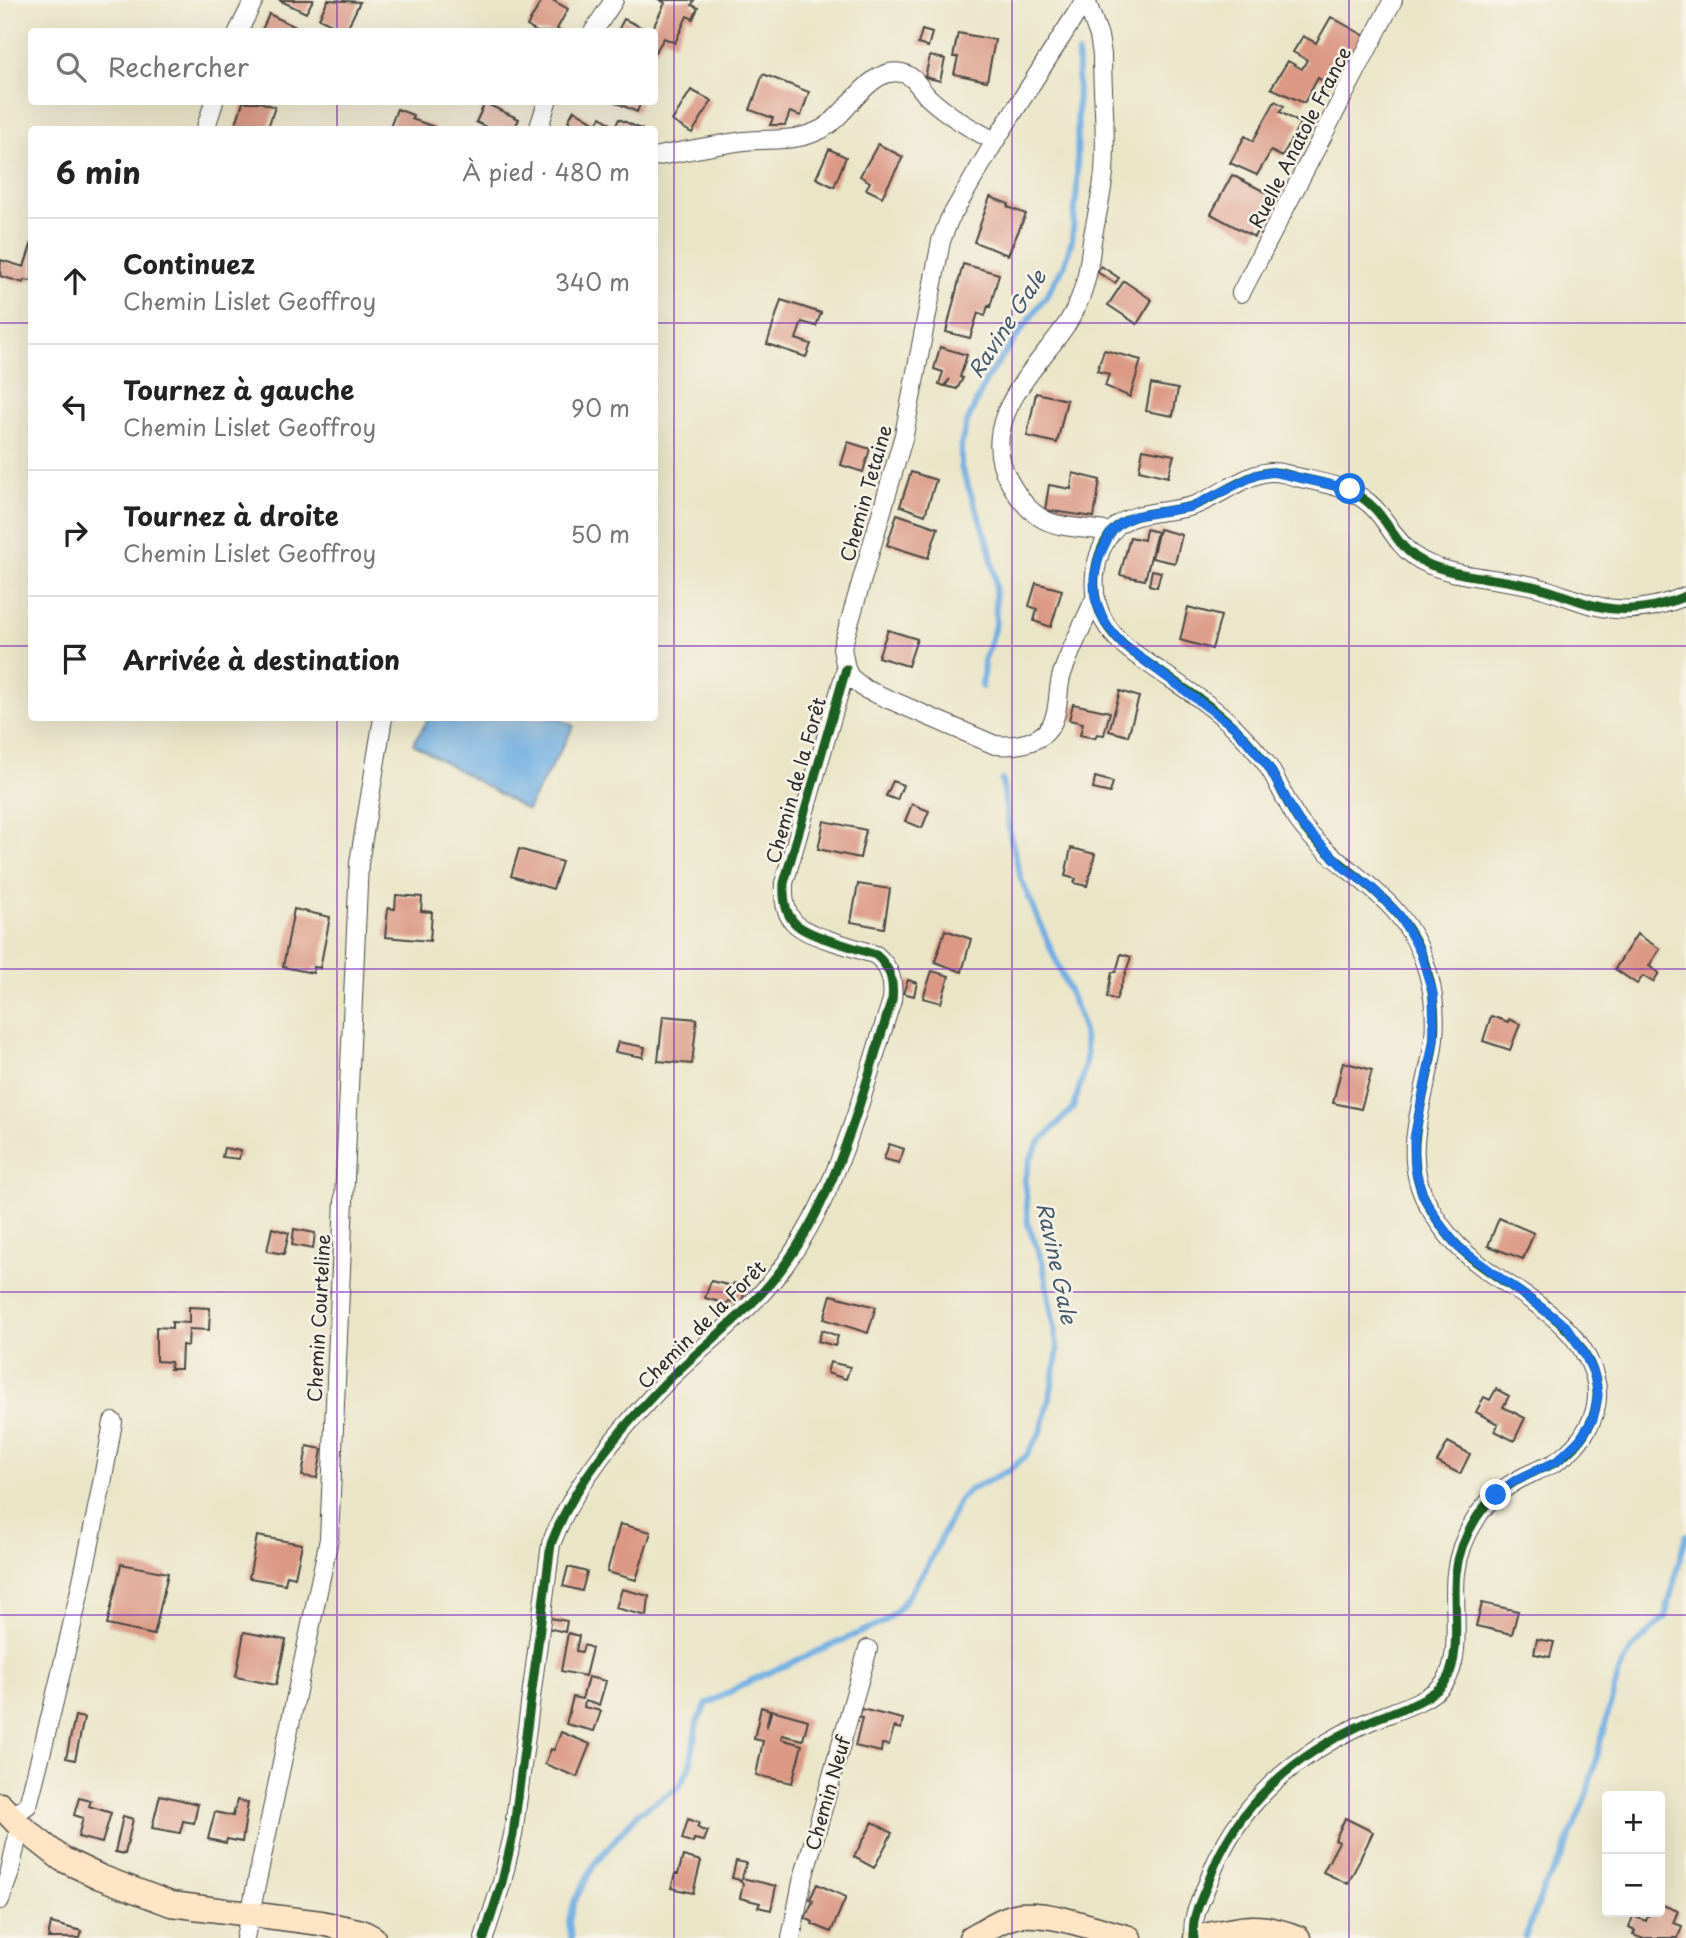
<!DOCTYPE html>
<html lang="fr">
<head>
<meta charset="utf-8">
<style>
  body { margin:0; font-family:"Playpen Sans",sans-serif; background:#f2f2f2; color:#222 }
  .controls { position:absolute; right:21px; bottom:21px; display:grid; overflow:hidden; border-radius:7px; box-shadow:0 7px 28px #0002 }
  .controls button { width:63px; height:63px; display:grid; place-items:center; padding:0; border:0; border-bottom:2px solid #e0e0e0; background:#fff; color:#222; font:35px sans-serif }
  .stop { position:absolute; width:21px; height:21px; margin:-16px; border:5px solid #1a73e8; border-radius:50%; background:#fff }
  .stop.end { background:#1a73e8; border-color:#fff; box-shadow:0 2px 7px #0008 }
  .list { margin:0; padding:0; list-style:none }
  h2 { display:flex; justify-content:space-between; align-items:center; height:91px; margin:0; padding:0 28px; font-size:30px }
  h2 small { font-size:23px; font-weight:400; color:#767676 }
  .list li { display:grid; grid-template-columns:46px 1fr auto; gap:21px; align-items:center; box-sizing:border-box; height:126px; padding:0 28px; border-top:2px solid #e0e0e0 }
  .list b { display:block; font-size:26px; white-space:nowrap }
  .list p { margin:0; font-size:23px; white-space:nowrap; color:#767676 }
  .list em { font-size:23px; font-style:normal; color:#767676 }
  .icon { flex:none; width:38px; height:38px; fill:none; stroke:currentColor; stroke-width:2; stroke-linecap:round; stroke-linejoin:round }
  .map { position:relative; flex:none; width:1686px; height:1938px; overflow:hidden }
  .search { position:absolute; background:#fff; box-shadow:0 7px 28px #0002; left:28px; top:28px; width:630px; height:77px; display:flex; align-items:center; gap:18px; box-sizing:border-box; padding:0 24px; border-radius:7px; color:#767676; font-size:26px }
  .panel { position:absolute; background:#fff; box-shadow:0 7px 28px #0002; left:28px; top:126px; width:630px; height:595px; border-radius:7px }
  .map>svg:first-child { display:block }
</style>
</head>
<body>
<div class="map">
<svg width="1686" height="1938" viewBox="0 0 1686 1938">
  <rect width="100%" height="100%" fill="#f7f3e8"/>
  <filter id="ink" filterUnits="userSpaceOnUse"><feTurbulence type="fractalNoise" baseFrequency=".0143" numOctaves="2"/><feDisplacementMap in="SourceGraphic" scale="14" xChannelSelector="R" yChannelSelector="G"/><feConvolveMatrix kernelMatrix="1 2 1 2 8 2 1 2 1" color-interpolation-filters="sRGB"/></filter>
  <filter id="wash" filterUnits="userSpaceOnUse"><feTurbulence type="fractalNoise" baseFrequency=".00686" numOctaves="4" result="noise"/><feDisplacementMap in="SourceGraphic" scale="28" xChannelSelector="R" yChannelSelector="G"/><feGaussianBlur stdDeviation="1.57" result="paint"/><feColorMatrix in="noise" values="0 0 0 0 0 0 0 0 0 0 0 0 0 0 0 0 0 1.4 0 .05"/><feComposite in="paint" operator="in"/></filter>
  <g filter="url(#wash)">
    <rect width="100%" height="100%" fill="#ebe5c8"/>
    <!-- water -->
    <path fill="#6eaee2" stroke="#4c6c86" stroke-width="2" d="M 429,718 L 559,718 L 574,726 L 527,810 L 413,744 Z"/>
    <g fill="none" stroke-linecap="round" stroke-linejoin="round">
      <!-- stream -->
      <path stroke="#6eaee2" stroke-width="6" d="M 982,687 L 984,662 L 996,623 L 995,578 L 989,544 L 961,467 L 961,445 L 966,425 L 987,378 L 1047,295 L 1065,264 L 1072,239 L 1077,188 L 1078,54
        M 571,1938 L 569,1921 L 574,1902 L 595,1863 L 637,1814 L 679,1787 L 690,1766 L 697,1722 L 707,1704 L 752,1680 L 884,1622 L 900,1607 L 926,1569 L 959,1501 L 968,1491 L 1008,1471 L 1026,1456 L 1041,1432 L 1052,1386 L 1058,1350 L 1043,1264 L 1028,1224 L 1025,1180 L 1030,1159 L 1038,1144 L 1073,1108 L 1082,1079 L 1087,1053 L 1080,1017 L 1021,879 L 1010,835 L 1002,780
        M 1525,1938 L 1544,1887 L 1562,1857 L 1587,1793 L 1619,1672 L 1631,1650 L 1665,1617 L 1686,1535"/>
    </g>
    <g id="blocks">
      <!-- building -->
      <path fill="#db9985" d="M 279,0 L 313,0 L 306,13 Z
        M 328,0 L 360,2 L 346,31 L 319,18 Z
        M 542,0 L 552,0 L 568,9 L 557,29 L 561,32 L 537,32 L 527,26 Z
        M 660,0 L 694,0 L 692,5 L 698,8 L 693,19 L 687,16 L 675,43 L 664,38 L 654,54 L 654,32 L 651,32 L 665,3 Z
        M 269,14 L 300,29 L 299,32 L 261,32 Z
        M 1331,17 L 1365,36 L 1346,71 L 1339,67 L 1329,85 L 1318,78 L 1304,103 L 1271,88 L 1288,61 L 1302,69 L 1307,60 L 1293,52 L 1303,36 L 1316,43 Z
        M 624,19 L 651,32 L 617,32 Z
        M 922,30 L 932,33 L 928,47 L 918,44 Z
        M 958,33 L 995,40 L 987,81 L 954,74 L 958,57 L 953,57 Z
        M 930,56 L 945,59 L 940,81 L 925,77 Z
        M 763,74 L 809,92 L 801,116 L 790,112 L 785,125 L 770,125 L 773,118 L 750,110 Z
        M 691,90 L 712,101 L 692,133 L 672,121 Z
        M 1275,101 L 1284,106 L 1280,112 L 1300,123 L 1282,157 L 1271,151 L 1257,175 L 1230,163 L 1245,136 L 1253,141 Z
        M 243,102 L 260,102 L 275,107 L 267,130 L 234,130 Z
        M 615,102 L 641,102 L 637,112 Z
        M 485,103 L 519,119 L 514,130 L 492,130 L 476,122 Z
        M 397,109 L 413,115 L 412,119 L 435,127 L 434,130 L 389,130 Z
        M 574,110 L 597,124 L 601,117 L 615,127 L 619,119 L 643,130 L 581,130 L 568,121 Z
        M 878,144 L 903,157 L 882,197 L 866,189 L 870,182 L 860,176 Z
        M 829,149 L 846,157 L 834,187 L 816,178 Z
        M 1232,175 L 1275,197 L 1254,237 L 1211,214 Z
        M 990,197 L 1009,204 L 1008,207 L 1026,214 L 1008,255 L 974,242 Z
        M 32,242 L 32,281 L 24,280 L 24,283 L 0,276 L 1,260 L 24,267 Z
        M 963,264 L 999,274 L 990,307 L 988,306 L 985,316 L 978,313 L 970,338 L 946,332 Z
        M 1101,266 L 1119,278 L 1115,283 L 1097,272 Z
        M 1124,281 L 1152,300 L 1137,324 L 1108,305 Z
        M 781,300 L 821,313 L 816,326 L 802,322 L 796,339 L 811,344 L 806,357 L 767,344 Z
        M 940,347 L 967,355 L 960,377 L 963,378 L 957,389 L 945,386 L 950,379 L 944,386 L 939,384 L 943,372 L 934,369 Z
        M 1104,350 L 1141,360 L 1130,397 L 1105,386 L 1109,374 L 1097,371 Z
        M 1151,384 L 1178,389 L 1173,416 L 1146,411 Z
        M 1036,393 L 1067,400 L 1057,443 L 1027,436 Z
        M 848,442 L 870,449 L 863,472 L 841,465 Z
        M 1143,449 L 1174,455 L 1168,477 L 1139,470 Z
        M 911,472 L 936,480 L 925,515 L 900,506 Z
        M 1073,473 L 1100,480 L 1094,517 L 1045,510 L 1049,485 L 1071,489 Z
        M 897,514 L 938,528 L 928,558 L 887,545 Z
        M 1146,529 L 1157,532 L 1145,580 L 1120,575 L 1130,537 L 1144,540 Z
        M 1159,529 L 1182,535 L 1175,563 L 1152,558 Z
        M 1152,570 L 1161,572 L 1157,587 L 1149,585 Z
        M 1036,583 L 1062,590 L 1051,627 L 1034,621 L 1037,609 L 1029,606 Z
        M 1188,607 L 1221,616 L 1212,649 L 1180,640 Z
        M 888,630 L 917,639 L 908,666 L 878,657 Z
        M 1120,691 L 1139,697 L 1128,736 L 1109,731 Z
        M 1073,704 L 1110,712 L 1104,735 L 1097,734 L 1095,738 L 1080,735 L 1083,723 L 1069,720 Z
        M 1095,777 L 1113,782 L 1110,793 L 1093,789 Z
        M 893,781 L 903,785 L 897,800 L 886,796 Z
        M 912,804 L 929,811 L 922,828 L 905,821 Z
        M 824,821 L 866,830 L 860,858 L 818,849 Z
        M 1071,848 L 1095,854 L 1087,886 L 1074,883 L 1076,879 L 1065,876 Z
        M 519,849 L 562,862 L 553,889 L 511,876 Z
        M 858,884 L 890,889 L 884,928 L 851,922 Z
        M 396,895 L 422,897 L 421,911 L 432,912 L 430,941 L 385,937 L 388,908 L 395,909 Z
        M 294,909 L 330,917 L 320,968 L 314,967 L 313,973 L 283,967 Z
        M 945,930 L 971,939 L 962,972 L 935,962 Z
        M 1637,934 L 1660,949 L 1649,966 L 1659,973 L 1653,982 L 1643,976 L 1637,984 L 1615,969 Z
        M 1121,954 L 1131,957 L 1116,1000 L 1107,997 L 1112,972 L 1116,972 Z
        M 932,971 L 949,976 L 941,1003 L 923,998 Z
        M 908,980 L 917,983 L 914,996 L 903,993 Z
        M 663,1016 L 697,1019 L 692,1064 L 658,1061 Z
        M 1491,1016 L 1508,1022 L 1509,1019 L 1520,1024 L 1510,1050 L 1483,1041 Z
        M 618,1042 L 645,1047 L 643,1057 L 615,1052 Z
        M 1343,1062 L 1372,1070 L 1361,1109 L 1333,1103 Z
        M 889,1144 L 904,1149 L 899,1163 L 884,1159 Z
        M 224,1148 L 241,1151 L 239,1159 L 222,1157 Z
        M 1499,1218 L 1534,1233 L 1523,1259 L 1488,1246 Z
        M 272,1228 L 289,1233 L 284,1254 L 267,1251 Z
        M 294,1229 L 315,1233 L 313,1249 L 292,1245 Z
        M 711,1281 L 732,1286 L 734,1283 L 746,1287 L 741,1304 L 729,1301 L 727,1304 L 705,1298 Z
        M 831,1295 L 876,1307 L 868,1333 L 824,1319 Z
        M 189,1307 L 210,1308 L 209,1330 L 189,1329 L 188,1346 L 182,1345 L 181,1369 L 170,1369 L 171,1362 L 156,1361 L 156,1327 L 172,1328 L 172,1322 L 189,1323 Z
        M 822,1330 L 838,1336 L 835,1346 L 818,1341 Z
        M 830,1362 L 850,1367 L 846,1379 L 827,1373 Z
        M 1496,1389 L 1509,1396 L 1503,1407 L 1525,1418 L 1514,1441 L 1495,1431 L 1498,1424 L 1476,1412 L 1484,1397 L 1490,1400 Z
        M 1448,1442 L 1470,1454 L 1460,1474 L 1437,1462 Z
        M 307,1446 L 322,1449 L 317,1478 L 302,1476 Z
        M 620,1524 L 651,1532 L 636,1580 L 607,1572 Z
        M 257,1536 L 302,1544 L 295,1577 L 287,1575 L 285,1584 L 249,1578 Z
        M 121,1564 L 168,1573 L 154,1635 L 107,1625 Z
        M 568,1567 L 587,1572 L 582,1591 L 563,1586 Z
        M 622,1589 L 649,1596 L 647,1616 L 616,1608 Z
        M 1482,1603 L 1518,1611 L 1512,1634 L 1476,1626 Z
        M 550,1618 L 567,1621 L 565,1632 L 547,1628 Z
        M 244,1632 L 286,1640 L 276,1685 L 236,1677 Z
        M 568,1633 L 579,1636 L 576,1651 L 582,1652 L 584,1645 L 592,1648 L 585,1676 L 561,1671 Z
        M 1537,1639 L 1554,1642 L 1550,1657 L 1534,1654 Z
        M 588,1677 L 606,1681 L 599,1705 L 585,1701 L 584,1707 L 601,1711 L 594,1731 L 566,1724 L 573,1697 L 582,1699 Z
        M 761,1707 L 770,1710 L 766,1729 L 772,1710 L 808,1720 L 803,1740 L 782,1735 L 781,1739 L 802,1745 L 792,1783 L 756,1775 L 763,1741 L 754,1739 Z
        M 861,1709 L 903,1719 L 901,1729 L 894,1727 L 889,1745 L 882,1744 L 881,1752 L 855,1746 L 862,1718 L 858,1717 Z
        M 75,1716 L 84,1718 L 75,1760 L 66,1758 Z
        M 561,1732 L 590,1744 L 577,1777 L 545,1764 L 551,1749 L 554,1750 Z
        M 160,1795 L 198,1804 L 194,1823 L 183,1821 L 180,1833 L 152,1828 Z
        M 79,1798 L 91,1801 L 89,1806 L 111,1813 L 102,1843 L 78,1837 L 83,1818 L 74,1815 Z
        M 237,1800 L 248,1803 L 242,1842 L 227,1839 L 226,1843 L 208,1839 L 215,1812 L 233,1816 Z
        M 123,1816 L 133,1819 L 125,1854 L 115,1852 Z
        M 1345,1818 L 1373,1832 L 1348,1884 L 1323,1872 L 1339,1842 L 1335,1840 Z
        M 688,1819 L 699,1823 L 697,1827 L 702,1830 L 708,1831 L 704,1841 L 694,1839 L 693,1843 L 682,1839 Z
        M 873,1822 L 892,1833 L 874,1868 L 854,1857 Z
        M 683,1856 L 701,1861 L 693,1893 L 671,1888 L 675,1874 L 678,1874 Z
        M 736,1861 L 746,1863 L 742,1878 L 776,1886 L 771,1910 L 758,1907 L 760,1903 L 740,1898 L 743,1884 L 740,1880 L 732,1878 Z
        M 817,1884 L 846,1897 L 831,1932 L 812,1924 L 813,1922 L 805,1918 L 813,1901 L 810,1899 Z
        M 1660,1904 L 1678,1911 L 1673,1923 L 1682,1926 L 1678,1938 L 1641,1938 L 1633,1935 L 1635,1931 L 1629,1928 L 1633,1916 L 1646,1921 L 1650,1912 L 1660,1912 Z
        M 51,1923 L 82,1931 L 80,1938 L 48,1938 Z"/>
    </g>
  </g>
  <g filter="url(#ink)">
    <use href="#blocks" fill-opacity="0" stroke="#484743" stroke-width="2"/>
    <g fill="none" stroke-linecap="round" stroke-linejoin="round">
      <defs>
        <path id="minor" d="M 1085,0 L 995,141 L 949,220 L 941,241 L 904,435 L 842,648 L 846,669 L 850,677 L 865,689 L 995,745 C 1021,747 1050,742 1056,712 C 1059,699 1058,686 1062,674 C 1071,648 1084,623 1095,598
          M 1086,0 L 1099,36 L 1102,55 C 1102,93 1107,134 1104,172 C 1102,195 1096,218 1092,241 C 1090,255 1089,270 1085,283 C 1080,302 1071,320 1059,335 C 1028,376 978,426 1009,481 C 1037,532 1060,524 1112,532
          M 238,32 L 254,0
          M 593,32 L 614,0
          M 205,130 L 214,102
          M 538,130 L 547,102
          M 654,157 C 684,151 714,145 744,141 C 772,138 795,143 822,129 C 848,115 869,66 902,73 C 915,76 919,88 928,97 C 948,116 971,129 995,141
          M 1241,293 L 1393,0
          M 11,1817 L 28,1805 C 61,1678 91,1552 113,1422
          M 0,1900 L 9,1875 L 20,1826
          M 245,1938 L 329,1539 L 359,863 L 383,718
          M 484,1938 L 502,1882 L 513,1835 L 551,1544 C 574,1483 622,1427 667,1381 C 700,1348 738,1321 768,1286 C 837,1206 860,1098 892,1000 C 894,982 891,968 876,955 C 861,950 845,945 829,940 C 796,929 782,921 784,883 L 846,669
          M 791,1938 L 802,1882 L 868,1649
          M 1194,1938 C 1190,1918 1202,1899 1209,1880 C 1236,1804 1297,1753 1370,1721 C 1391,1712 1431,1701 1445,1682 C 1463,1656 1452,1604 1456,1573 C 1458,1553 1466,1534 1477,1517 C 1491,1495 1511,1482 1534,1472 C 1541,1468 1550,1466 1556,1462 C 1583,1444 1604,1411 1595,1378 C 1577,1311 1501,1290 1457,1245 C 1445,1233 1436,1219 1428,1205 C 1397,1150 1429,1094 1434,1038 C 1438,994 1425,945 1396,912 C 1367,878 1324,857 1298,820 C 1286,803 1279,783 1268,766 C 1259,754 1247,740 1236,729 C 1213,706 1184,688 1158,670 C 1138,656 1116,643 1104,621 C 1088,593 1093,553 1114,529 C 1132,509 1170,514 1195,505 C 1218,497 1250,471 1273,472 C 1282,472 1289,475 1297,477 C 1326,484 1355,487 1375,509 C 1389,524 1397,544 1414,556 C 1445,579 1507,577 1544,589 C 1568,596 1590,607 1615,609 C 1640,611 1662,606 1686,596"/>
        <path id="secondary" d="M 0,1805 L 20,1826 L 62,1859 L 100,1877 L 171,1904 L 321,1923 L 362,1932 L 373,1938
          M 971,1938 C 986,1930 1003,1917 1021,1915 C 1053,1912 1097,1930 1129,1938
          M 1196,1938 C 1237,1929 1257,1921 1298,1938"/>
      </defs>
      <!-- minor casing -->
      <use href="#minor" stroke="#484743" stroke-width="20"/>
      <!-- secondary casing -->
      <use href="#secondary" stroke="#484743" stroke-width="27"/>
      <!-- minor -->
      <use href="#minor" stroke="#fff" stroke-width="18"/>
      <!-- secondary -->
      <use href="#secondary" stroke="#fde5c5" stroke-width="24"/>
      <defs>
        <path id="cycleway" d="M 484,1938 L 502,1882 L 513,1835 L 551,1544 C 574,1483 622,1427 667,1381 C 700,1348 738,1321 768,1286 C 837,1206 860,1098 892,1000 C 894,982 891,968 876,955 C 861,950 845,945 829,940 C 796,929 782,921 784,883 L 846,669
          M 1194,1938 C 1190,1918 1202,1899 1209,1880 C 1236,1804 1297,1753 1370,1721 C 1391,1712 1431,1701 1445,1682 C 1463,1656 1452,1604 1456,1573 C 1458,1553 1466,1534 1477,1517 C 1491,1495 1511,1482 1534,1472 C 1541,1468 1550,1466 1556,1462 C 1583,1444 1604,1411 1595,1378 C 1577,1311 1501,1290 1457,1245 C 1445,1233 1436,1219 1428,1205 C 1397,1150 1429,1094 1434,1038 C 1438,994 1425,945 1396,912 C 1367,878 1324,857 1298,820 C 1286,803 1279,783 1268,766 C 1259,754 1247,740 1236,729 C 1213,706 1184,688 1158,670 C 1138,656 1116,643 1104,621 C 1088,593 1093,553 1114,529 C 1132,509 1170,514 1195,505 C 1218,497 1250,471 1273,472 C 1282,472 1289,475 1297,477 C 1326,484 1355,487 1375,509 C 1389,524 1397,544 1414,556 C 1445,579 1507,577 1544,589 C 1568,596 1590,607 1615,609 C 1640,611 1662,606 1686,596"/>
      </defs>
      <!-- cycleway casing -->
      <use href="#cycleway" stroke="#f7f3e8" stroke-width="13"/>
      <!-- cycleway -->
      <use href="#cycleway" stroke="#1b5e20" stroke-width="9"/>
    </g>
  </g>
  <g fill="none" stroke-linecap="round" stroke-linejoin="round" filter="url(#ink)">
    <!-- route -->
    <path stroke="#1a73e8" stroke-width="9" d="M 1350,489 L 1273,472 L 1256,475 L 1191,507 L 1135,516 L 1121,523 L 1111,532 L 1099,557 L 1094,578 L 1095,598 L 1105,623 L 1122,644 L 1235,728 L 1268,766 L 1299,822 L 1344,868 L 1371,887 L 1400,916 L 1420,951 L 1433,994 L 1434,1039 L 1414,1139 L 1415,1169 L 1423,1196 L 1439,1223 L 1458,1247 L 1566,1326 L 1585,1355 L 1594,1374 L 1598,1395 L 1593,1419 L 1580,1439 L 1557,1461 L 1514,1481 L 1496,1495"/>
  </g>
  <!-- grid -->
  <path fill="none" stroke="#7b2cbf" stroke-width="2" stroke-opacity="0.55" d="M 337,0 L 337,32M 674,0 L 674,1938M 1012,0 L 1012,1938M 1349,0 L 1349,1938M 337,102 L 337,130M 0,323 L 32,323M 654,323 L 1686,323M 0,646 L 32,646M 654,646 L 1686,646M 337,718 L 337,1938M 0,969 L 1686,969M 0,1292 L 1686,1292M 0,1615 L 1686,1615"/>
  <g text-anchor="middle" dominant-baseline="central" stroke-width="5" stroke-linejoin="round" paint-order="stroke">
    <!-- street labels -->
    <g font-size="19" fill="#2b2b2b" stroke="#f7f3e8">
      <text transform="translate(1299 137) rotate(-63)">Ruelle Anatole France</text>
      <text transform="translate(865 493) rotate(-74)">Chemin Tetaine</text>
      <text transform="translate(795 780) rotate(-74)">Chemin de la Forêt</text>
      <text transform="translate(318 1318) rotate(-87)">Chemin Courteline</text>
      <text transform="translate(701 1324) rotate(-45)">Chemin de la Forêt</text>
      <text transform="translate(827 1793) rotate(-74)">Chemin Neuf</text>
    </g>
    <!-- water labels -->
    <g font-size="21" font-style="italic" fill="#42596b" stroke="#f7f3e8">
      <text transform="translate(1006 323) rotate(-57)">Ravine Gale</text>
      <text transform="translate(1058 1263) rotate(78)">Ravine Gale</text>
    </g>
  </g>
</svg>
<div class="controls">
<button>+</button>
<button>−</button>
</div>
<div class="stop" style="left:1350px;top:489px"></div>
<div class="stop end" style="left:1496px;top:1495px"></div>
<div class="search"><svg class="icon" aria-label="search" viewBox="0 0 24 24"><circle cx="10" cy="10" r="6"/><path d="M15 15l6 6"/></svg>Rechercher</div>
<section class="panel">
<h2>6 min<small>À pied · 480 m</small></h2>
<ul class="list">
<li><svg class="icon" aria-label="ahead" viewBox="0 0 24 24"><path d="M12 20V5M6 11l6-6 6 6"/></svg><div><b>Continuez</b><p>Chemin Lislet Geoffroy</p></div><em>340 m</em></li>
<li><svg class="icon" aria-label="left" viewBox="0 0 24 24"><path d="M17 20v-9H6M10 6l-5 5 5 5"/></svg><div><b>Tournez à gauche</b><p>Chemin Lislet Geoffroy</p></div><em>90 m</em></li>
<li><svg class="icon" aria-label="right" viewBox="0 0 24 24"><path d="M7 20v-9h11M14 6l5 5-5 5"/></svg><div><b>Tournez à droite</b><p>Chemin Lislet Geoffroy</p></div><em>50 m</em></li>
<li><svg class="icon" aria-label="arrive" viewBox="0 0 24 24"><path d="M6 21V4h12l-3 4 3 4H6"/></svg><div><b>Arrivée à destination</b></div></li>
</ul>
</section>
</div>
</body>
</html>
